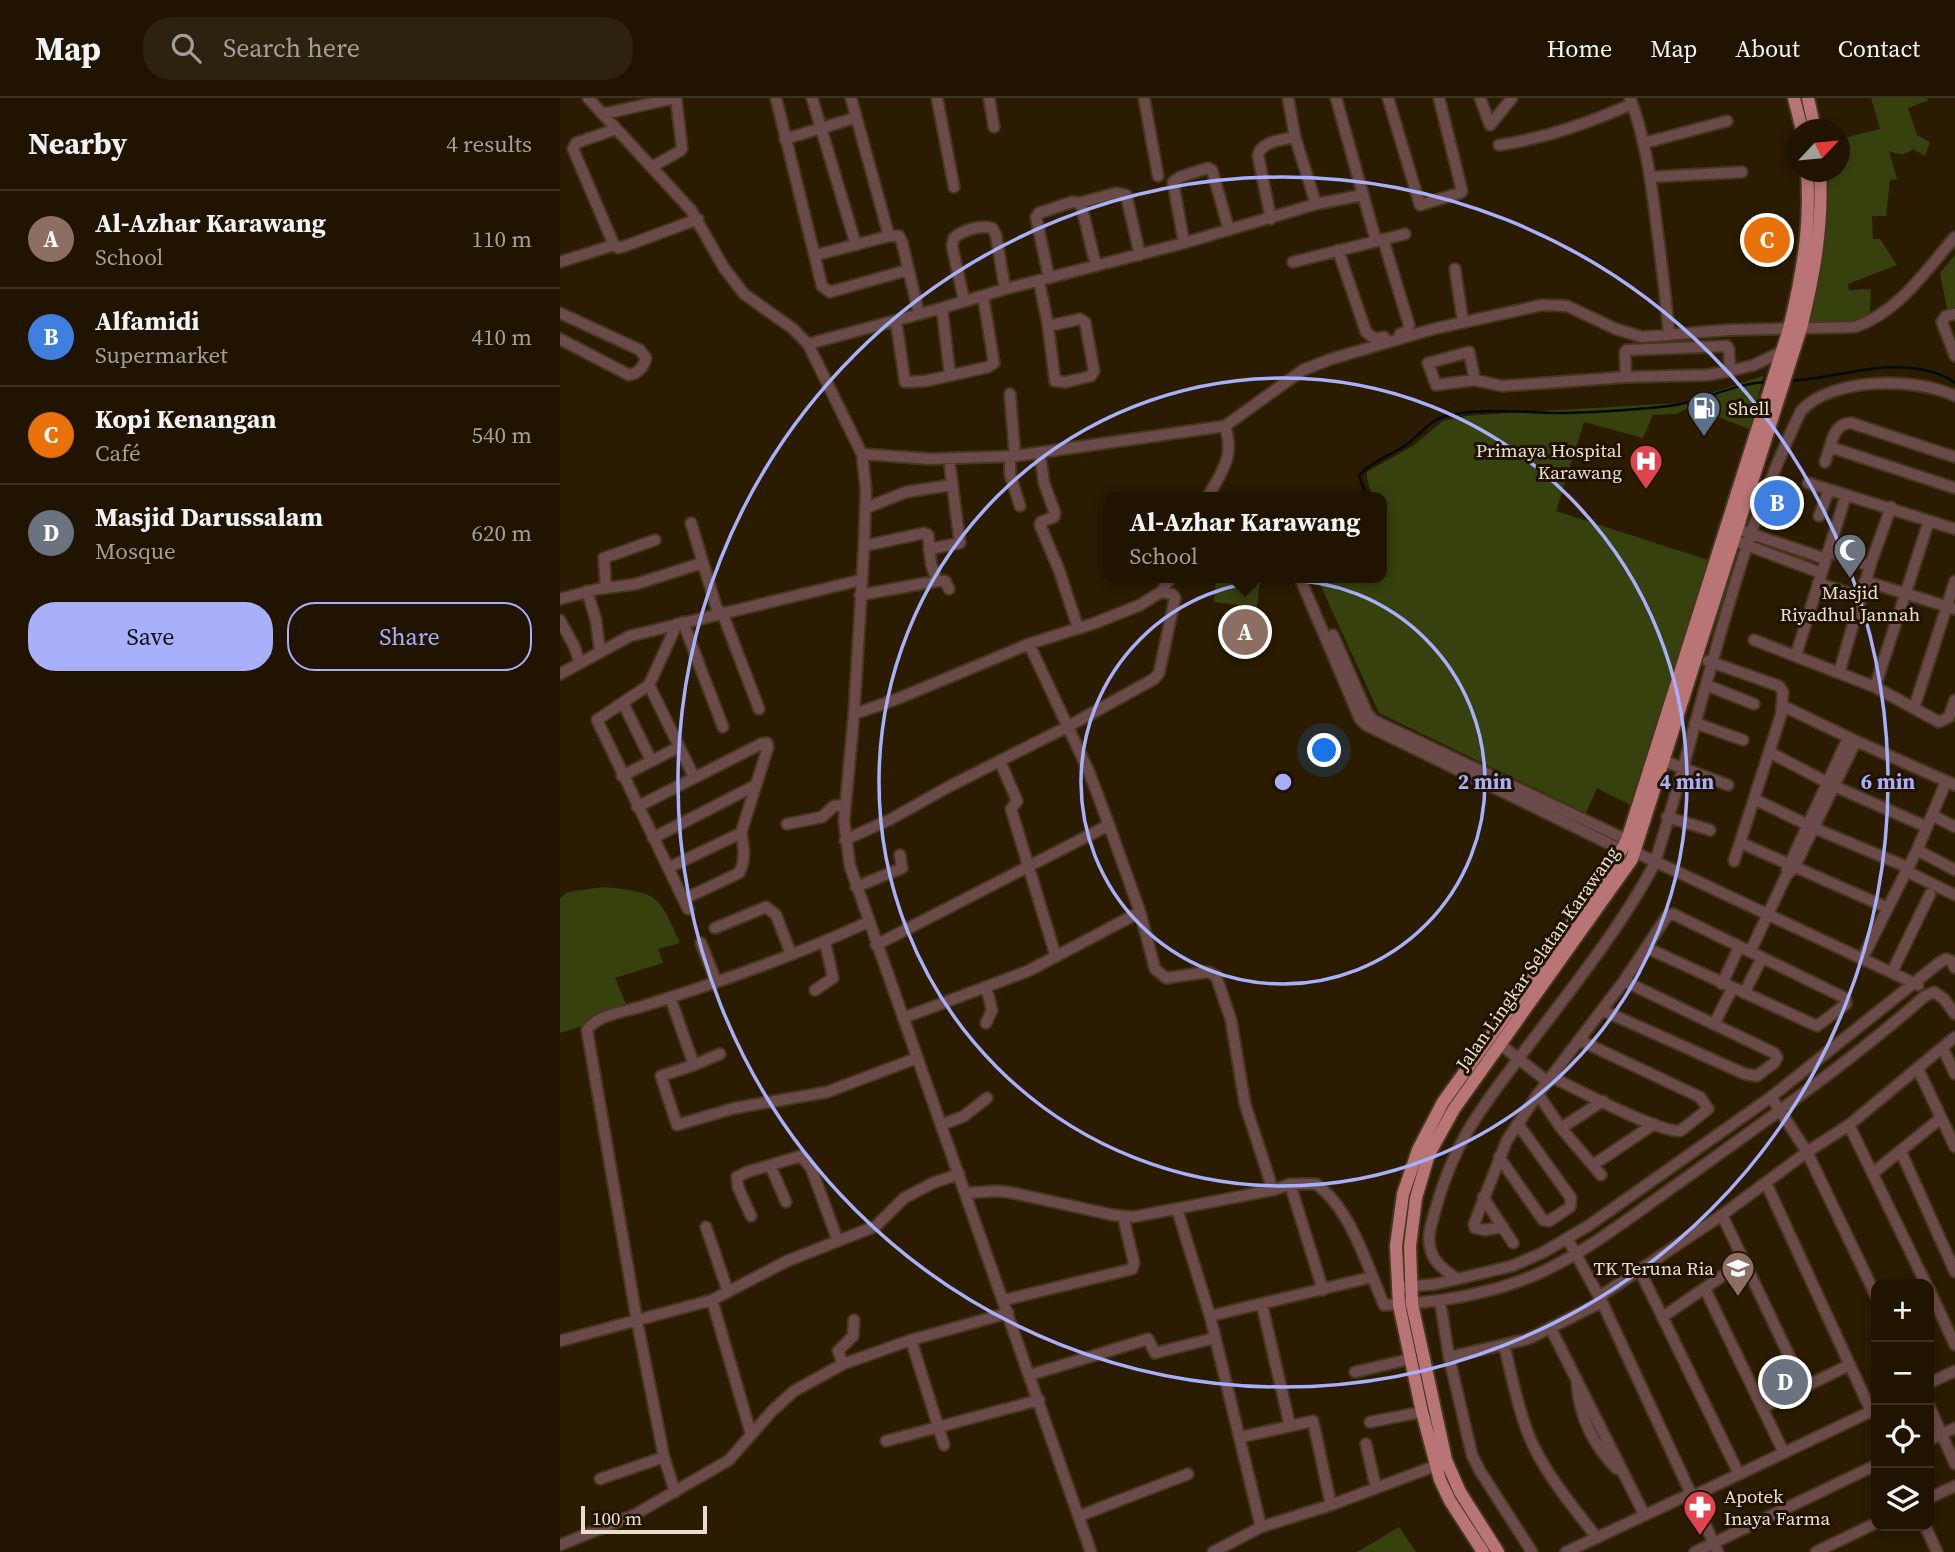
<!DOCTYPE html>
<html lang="en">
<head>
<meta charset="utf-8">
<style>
  body { margin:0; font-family:"Source Serif 4",serif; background:#2d210f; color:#f1f3f6 }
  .controls { position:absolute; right:21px; bottom:21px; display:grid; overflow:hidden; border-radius:14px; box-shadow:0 4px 10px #0003 }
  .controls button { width:63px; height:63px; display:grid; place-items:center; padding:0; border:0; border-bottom:2px solid #3d3322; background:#201400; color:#f1f3f6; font:35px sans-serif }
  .compass { position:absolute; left:1227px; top:21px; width:63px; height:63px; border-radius:50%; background:#201400; box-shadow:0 4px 10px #0003; rotate:64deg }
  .scale { position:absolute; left:21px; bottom:18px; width:126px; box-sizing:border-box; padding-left:7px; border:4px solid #eadfcf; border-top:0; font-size:19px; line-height:24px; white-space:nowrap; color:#eadfcf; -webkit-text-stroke:5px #1f1200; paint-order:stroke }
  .you { position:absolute; left:765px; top:653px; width:24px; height:24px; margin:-18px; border:5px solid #fff; border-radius:50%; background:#1a73e8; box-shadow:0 0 0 10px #1a73e833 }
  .badge { display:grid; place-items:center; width:46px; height:46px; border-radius:50%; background:#a8b0fc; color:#fff; font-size:23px; font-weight:700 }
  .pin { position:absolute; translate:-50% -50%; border:4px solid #fff; box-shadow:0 2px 7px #0006 }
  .popup { position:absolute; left:543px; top:394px; width:284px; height:91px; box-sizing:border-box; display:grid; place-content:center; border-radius:14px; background:#201400; filter:drop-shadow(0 2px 5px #0005); font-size:23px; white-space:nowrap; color:#a29e99 }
  .popup b { font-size:26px; color:#f1f3f6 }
  .popup::after { content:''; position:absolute; left:50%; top:100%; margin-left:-14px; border:14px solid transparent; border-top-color:#201400 }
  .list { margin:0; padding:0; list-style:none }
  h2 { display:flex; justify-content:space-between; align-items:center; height:91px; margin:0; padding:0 28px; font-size:30px }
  h2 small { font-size:23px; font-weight:400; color:#a29e99 }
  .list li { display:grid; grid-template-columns:46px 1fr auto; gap:21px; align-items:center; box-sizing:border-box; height:98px; padding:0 28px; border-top:2px solid #3d3322 }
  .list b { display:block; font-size:26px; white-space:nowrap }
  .list p { margin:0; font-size:23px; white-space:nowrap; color:#a29e99 }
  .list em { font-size:23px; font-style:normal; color:#a29e99 }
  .actions { display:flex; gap:14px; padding:21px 28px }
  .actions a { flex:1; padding:16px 0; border:2px solid #a8b0fc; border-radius:28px; text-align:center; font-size:24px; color:#a8b0fc }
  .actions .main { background:#a8b0fc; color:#111 }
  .icon { flex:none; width:38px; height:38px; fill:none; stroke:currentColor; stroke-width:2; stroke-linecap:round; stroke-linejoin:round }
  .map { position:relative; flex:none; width:1395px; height:1454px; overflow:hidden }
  header { display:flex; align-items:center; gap:42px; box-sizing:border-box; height:98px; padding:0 35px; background:#201400; border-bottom:2px solid #3d3322 }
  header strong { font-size:33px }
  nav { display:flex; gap:38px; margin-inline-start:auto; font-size:24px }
  .search { width:490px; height:63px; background:#2d210f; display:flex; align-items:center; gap:18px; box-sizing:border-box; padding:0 24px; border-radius:28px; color:#a29e99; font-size:26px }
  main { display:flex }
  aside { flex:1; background:#201400 }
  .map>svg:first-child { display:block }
</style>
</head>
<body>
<header>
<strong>Map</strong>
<div class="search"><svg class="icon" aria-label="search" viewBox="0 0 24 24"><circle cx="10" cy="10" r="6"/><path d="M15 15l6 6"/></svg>Search here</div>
<nav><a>Home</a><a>Map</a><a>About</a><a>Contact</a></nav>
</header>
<main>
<aside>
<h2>Nearby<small>4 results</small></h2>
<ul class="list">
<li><span class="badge" style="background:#8d6e63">A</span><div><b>Al-Azhar Karawang</b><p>School</p></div><em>110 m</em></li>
<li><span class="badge" style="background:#3f7fe0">B</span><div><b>Alfamidi</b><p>Supermarket</p></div><em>410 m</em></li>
<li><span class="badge" style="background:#e8710a">C</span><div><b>Kopi Kenangan</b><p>Café</p></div><em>540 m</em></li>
<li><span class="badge" style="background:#6b7280">D</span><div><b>Masjid Darussalam</b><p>Mosque</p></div><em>620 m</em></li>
</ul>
<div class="actions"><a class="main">Save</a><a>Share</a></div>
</aside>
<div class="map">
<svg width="1395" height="1454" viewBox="0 0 1395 1454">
  <rect width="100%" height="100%" fill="#2b1b00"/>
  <!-- green -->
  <path fill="#36410e" d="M 1311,0 L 1368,0 L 1367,3 L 1348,10 L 1357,37 L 1370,44 L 1365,58 L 1353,51 C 1344,58 1339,57 1329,53 L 1337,81 L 1330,82 L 1326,118 L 1312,118 L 1313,141 L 1320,141 L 1337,167 L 1288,186 L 1289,192 L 1311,191 L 1310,214 C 1294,229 1272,226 1250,226 C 1261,176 1271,125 1268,74 L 1280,74 L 1280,38 L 1288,39 L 1320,31 Z
    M 1395,157 L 1395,215 L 1388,216 L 1380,175 Z
    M 1203,278 L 1191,332 L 1132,308 L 1116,316 L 1093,317 L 1083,340 L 1024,324 L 996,413 L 1148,462 L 1070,707 L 1037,690 L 1026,715 L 819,615 L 757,480 L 822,480 L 822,399 L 812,399 C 811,390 806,384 807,374 L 854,347 L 883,323 L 906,318 L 948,315 L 1120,305 Z
    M 656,480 L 700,480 L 697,509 L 654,504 Z
    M 44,789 C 98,795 98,795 120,845 L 98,851 L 103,865 L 55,880 L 67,908 L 25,927 L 0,935 L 0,800 L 8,794 Z
    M 839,1429 L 856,1454 L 797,1454 Z"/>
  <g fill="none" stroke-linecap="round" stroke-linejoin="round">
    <!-- stream -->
    <path stroke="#010b0b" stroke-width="2.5" d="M 1227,283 C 1275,281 1310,264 1359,271 C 1371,273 1385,277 1395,285
      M 807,399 L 799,378 C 809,365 829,358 843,349 C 857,341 865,326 880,320 C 907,309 962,314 992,315 C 1030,315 1071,312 1109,308 C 1143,304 1173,285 1207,284"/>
    <defs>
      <path id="minor" d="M 28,0 L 131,112 L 164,170 L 184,196 L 232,230 L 248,246 L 302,356 L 306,392 L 304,448 L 294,616 L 284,723 L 290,768 L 531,1454
        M 216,0 L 262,188 L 270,194 L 348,172
        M 252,0 L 296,147
        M 291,0 L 329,138
        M 377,0 L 394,89
        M 429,0 L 434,29
        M 584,0 L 598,78
        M 728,0 L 735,39 L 756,106
        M 776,0 L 816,143
        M 828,0 L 860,107 L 900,95 L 902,93 L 879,0
        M 920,0 L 930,27 L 952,0
        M 1070,0 C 1085,39 1091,82 1096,123 C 1101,161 1106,199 1109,237
        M 43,16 L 115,0
        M 225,41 L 295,20
        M 1084,45 L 1167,23
        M 939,47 C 987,40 1028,25 1072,6
        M 92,69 L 120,53 L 122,50 L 116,0
        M 1090,79 L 1182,74
        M 519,105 L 556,95 L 566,97 L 580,157
        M 711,121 L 698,57 C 702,43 722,42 735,39
        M 823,141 L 849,227 L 847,234 L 840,236
        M 624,145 L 613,84 L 620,79 L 648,70 L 652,72 L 669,132
        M 54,147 L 13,51 L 16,45 L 56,31
        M 778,152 L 806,234 L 815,241 L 824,239
        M 256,157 L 329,138 L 339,138 L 342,144 L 359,216
        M 0,164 L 54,147 L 58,150 L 68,147 L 138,121
        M 733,164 L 845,136
        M 895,171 L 903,224
        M 489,180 L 476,119 L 479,115 L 512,104 L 519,105 L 522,110 L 536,168
        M 479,183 L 488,227 L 488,228 L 495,283 L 506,284 L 531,278 L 534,273 L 525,224 L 520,221 L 488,228
        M 404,202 L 392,148 L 394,140 C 402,132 421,127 432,130 L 436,137 L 445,191
        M 382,210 L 390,277
        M 0,215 L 80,252 L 86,260 C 84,268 78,276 69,277 L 0,241
        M 1395,216 L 1386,218 L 1382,224 L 1395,258
        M 336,223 L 345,284 L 366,283 L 428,269 L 434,265 L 423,198
        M 248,246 L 382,210 L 445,191 L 624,145 L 756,106 L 803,97
        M 1066,279 L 1065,254 L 1067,252 L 1167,248 L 1169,252 L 1170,273 L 1194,267 L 1221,254
        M 915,282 L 909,254 L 868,265 L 876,287 L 915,282 L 942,288 L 1066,279 L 1148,277 L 1170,273
        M 450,296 L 455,358
        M 1270,349 L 1395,390
        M 302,356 L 371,361 L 455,358 L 665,328 L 743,272 L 771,261 L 873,231 L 982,207 L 1007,208 L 1056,231 L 1082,239 L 1167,232 L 1295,229 C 1340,213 1365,173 1395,139
        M 480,356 L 484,385 L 495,415 L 494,419 L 481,424 L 480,427 L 499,472 L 518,530
        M 450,359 L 450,376 L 460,408
        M 1265,364 C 1271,349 1272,325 1291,325 L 1395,359
        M 1248,385 L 1395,431
        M 648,399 C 662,372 675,360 665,328
        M 306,410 L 346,394 L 391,387
        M 1259,418 L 1269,392
        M 131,425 L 158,515
        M 1177,431 L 1266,461
        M 1173,442 L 1261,475
        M 304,448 L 364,435 L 368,437 L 371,466 L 377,483 L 385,483 L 389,491
        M 369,451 L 400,445 L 389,361
        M 1268,453 L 1310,468
        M 740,480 L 800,621 L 806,627 L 1062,752
        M 1305,483 L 1395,511
        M 1258,485 L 1300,499
        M 46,490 L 44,460 L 95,442
        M 27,493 L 36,522 L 40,554
        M 300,497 L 377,483
        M 0,501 L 38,491 L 76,486 L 142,465
        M 162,514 L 199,611
        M 0,522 L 14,548 L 20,565
        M 123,524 L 163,629
        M 117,526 L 89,587 L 37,622 L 128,811
        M 773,537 L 807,615 L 813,622 L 1067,742
        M 1194,542 L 1315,589 L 1379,624 L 1389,619 L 1395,602
        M 469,546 L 529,674 L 549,727 L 580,814 L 595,871 L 606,880 L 648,874 L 656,878 L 671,922 L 685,1006 L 713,1092
        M 1236,557 L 1286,397
        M 1148,563 L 1219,588 L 1223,594 L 1221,617 L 1174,763
        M 1279,575 L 1310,468 L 1331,409
        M 0,576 L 70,538 L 301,482
        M 89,587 L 134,679
        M 1146,587 L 1194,606
        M 1315,589 L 1369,423
        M 63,605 L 91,662
        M 1223,608 L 1296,643 L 1395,687
        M 1354,610 L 1395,483
        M 294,616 L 337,601 L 469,546 L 535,525 L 580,507 L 601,494 L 610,480
        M 1135,625 L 1183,642
        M 1209,654 L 1274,688 L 1367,729
        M 440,663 L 457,703 L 451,711 L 496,859
        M 1104,663 L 1168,687
        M 62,678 L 119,649
        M 1194,701 L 1254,730 L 1347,769
        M 77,709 L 201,646 L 207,645 L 208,649 L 181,735 L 108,770
        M 1372,717 L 1395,729
        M 1107,719 L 1150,732
        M 227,726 L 262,719 L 274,708 L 285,707
        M 93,740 L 196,687
        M 285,742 L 331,721 L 390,688 L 507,629 L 594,581 L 599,575 L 615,500 L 612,496 L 601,494
        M 1181,745 L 1328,810
        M 1357,752 L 1395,772
        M 1075,754 L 1358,887
        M 1227,772 L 1288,640
        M 1346,773 L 1395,797
        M 296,789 L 342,770 L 340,757
        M 124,801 L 179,775 C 186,762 184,749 181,735
        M 155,830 L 206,809 L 216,817 L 231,856
        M 141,845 L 156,883
        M 316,847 L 549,727
        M 1190,854 L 1226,778 L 1235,768 L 1296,643
        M 1302,861 L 1357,752 L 1386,684
        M 1332,874 L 1370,796
        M 1162,886 L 1179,849
        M 255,892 L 273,880 L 265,844
        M 1184,895 L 1202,860
        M 110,899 L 134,967 L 101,978 L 117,1027 L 175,1010 L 267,994 L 357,960
        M 1042,912 L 1185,976 L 1197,978 L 1214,965 L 1217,959 L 1214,955 L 1064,883
        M 343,920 L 468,873 L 580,814
        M 426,925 L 432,912 L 426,889
        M 1154,926 L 1172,891
        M 941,947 L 988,984
        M 1383,951 L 1395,976
        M 134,967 L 160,956
        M 1358,971 L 1395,1049
        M 992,979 C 1018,992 1095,1033 1120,1033 L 1148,1011 L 1140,999 L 1019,942
        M 978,996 L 1001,1030 L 1041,1077
        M 1211,999 L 1247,1054 L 1316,1198
        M 381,1027 L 404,1018 L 427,1000
        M 1289,1027 L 1366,1186
        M 1001,1030 L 1043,1003
        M 1341,1054 L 1395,1174
        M 939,1059 L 983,1122 L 989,1123 L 1010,1109 L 1011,1100 L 958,1026
        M 210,1067 L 226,1104
        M 1033,1067 L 1094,1026
        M 1313,1075 L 1381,1020
        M 1206,1085 L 1311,1313
        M 730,1086 L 763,1192
        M 406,1095 L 438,1093 L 453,1095 L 553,1117 L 573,1119 L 713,1092 L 730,1086 L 756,1086 C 791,1111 808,1170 824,1207 C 874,1205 928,1197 975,1177 C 1028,1154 1075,1115 1123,1082 C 1205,1023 1289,965 1365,898 L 1374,894 L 1384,901 L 1395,916
        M 923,1099 L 953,1145
        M 617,1111 L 650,1218 L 701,1429
        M 1162,1117 L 1244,1289
        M 191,1118 L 178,1089 L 177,1079 L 187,1074 L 241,1058 L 251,1070 L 278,1143
        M 146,1129 L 168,1194
        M 943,1129 L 925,1132 L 915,1130 L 914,1126 L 947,1042 L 978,996 L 1064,883 L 1107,818 L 1113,816 L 1285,900 L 1286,906 L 1257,928 L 1087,850
        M 1007,1140 L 1042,1204 L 1158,1454
        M 1080,1173 L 1179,1376
        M 897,1181 C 885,1172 873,1165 870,1149 C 867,1137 872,1125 875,1113 C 893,1046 919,1013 959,960 C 1005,899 1058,834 1094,767 C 1143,616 1171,457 1241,313 C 1271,279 1356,279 1395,298
        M 845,1189 L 876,1186 L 952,1168 L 982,1155 L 1028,1128 L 1211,999 L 1379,865 L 1386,861 L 1391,863 L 1395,870
        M 1145,1191 L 1224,1355
        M 1369,1191 L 1395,1247
        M 1039,1199 L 1162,1117 L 1247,1054 L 1289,1027 L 1395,939
        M 152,1202 L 191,1336
        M 444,1202 L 572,1171 L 574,1165 L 563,1118
        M 880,1203 L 889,1259 L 912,1357 L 920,1373 L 972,1454
        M 702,1207 L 730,1328
        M 650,1218 L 812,1179
        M 1104,1218 L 1184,1163
        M 991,1231 L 1084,1416
        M 351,1242 L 384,1347
        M 0,1243 L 152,1202 L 227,1163 L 316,1128 L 344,1100 L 373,1085 L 399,1076
        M 944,1247 C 953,1282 959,1319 975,1351 C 991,1383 1015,1411 1037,1440
        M 889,1259 L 968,1241 L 1042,1204
        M 283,1266 L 278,1253 L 293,1238 L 294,1222
        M 795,1274 L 850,1261
        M 470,1277 L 588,1241 L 595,1255 L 655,1240
        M 1369,1285 L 1395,1273
        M 1017,1287 C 1020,1320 1033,1347 1057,1371
        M 1369,1308 L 1395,1366
        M 1202,1310 L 1289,1267
        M 810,1324 L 862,1314
        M 681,1339 L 753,1323 L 771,1407
        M 1369,1342 L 1395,1330
        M 326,1343 L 479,1302
        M 806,1346 L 816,1390
        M 40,1381 L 104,1359
        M 115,1394 L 104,1359 L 77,1223 L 27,932 C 37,917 63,914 80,909 C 157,885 235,858 308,824
        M 1133,1398 L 1316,1311
        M 1369,1400 L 1395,1388
        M 519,1418 L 628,1376
        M 1365,1428 L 1377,1454
        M 0,1447 L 74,1417 L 169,1362 L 212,1313 L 234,1293 L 283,1266 L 351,1242 L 448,1215
        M 653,1454 L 701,1429 L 771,1407 L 875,1368
        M 1006,1454 L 1132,1395
        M 1135,1454 L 1316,1367
        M 1256,1454 L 1316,1425"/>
      <path id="major" d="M 1234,0 L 1242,32
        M 1248,0 L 1255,32
        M 923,1454 L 890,1403 L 880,1382 L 862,1314 L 839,1207 L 836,1148 L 843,1096 L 858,1052 L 883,1004 L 1052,770 L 1067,742 L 1229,231 C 1242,178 1251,128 1247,74
        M 938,1454 L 900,1394 L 886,1362 L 852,1206 L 850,1148 L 856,1100 L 869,1056 L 894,1011 L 1072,761 L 1241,230 C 1254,178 1263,127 1260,74"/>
    </defs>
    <!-- minor casing -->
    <use href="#minor" stroke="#46361d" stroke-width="14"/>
    <!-- major casing -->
    <use href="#major" stroke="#46361d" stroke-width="16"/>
    <!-- minor -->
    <use href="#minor" stroke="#6b4a4a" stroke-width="10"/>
    <!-- major -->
    <use href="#major" stroke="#b97475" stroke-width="12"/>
  </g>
  <!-- distance rings -->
  <g fill="none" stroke="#a8b0fc" stroke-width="3.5">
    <circle cx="723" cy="684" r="202"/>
    <circle cx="723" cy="684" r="404"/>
    <circle cx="723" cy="684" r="605"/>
  </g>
  <!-- icons -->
  <defs>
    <symbol id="fuel-pin" viewBox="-11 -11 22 30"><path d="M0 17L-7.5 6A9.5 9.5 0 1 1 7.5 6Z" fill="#5c6f8a" stroke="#1f1200"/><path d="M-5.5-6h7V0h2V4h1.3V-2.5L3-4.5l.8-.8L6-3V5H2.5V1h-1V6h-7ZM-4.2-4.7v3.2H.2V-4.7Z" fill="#fff"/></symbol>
    <symbol id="hospital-pin" viewBox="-11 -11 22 30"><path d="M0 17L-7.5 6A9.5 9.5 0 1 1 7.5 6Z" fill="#e0444e" stroke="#1f1200"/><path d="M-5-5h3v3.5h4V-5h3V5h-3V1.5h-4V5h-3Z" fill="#fff"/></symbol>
    <symbol id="mosque-pin" viewBox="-11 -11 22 30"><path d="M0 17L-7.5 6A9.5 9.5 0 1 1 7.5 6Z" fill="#6b7280" stroke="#1f1200"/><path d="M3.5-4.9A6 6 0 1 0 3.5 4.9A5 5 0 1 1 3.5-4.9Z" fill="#fff"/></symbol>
    <symbol id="school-pin" viewBox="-11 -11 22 30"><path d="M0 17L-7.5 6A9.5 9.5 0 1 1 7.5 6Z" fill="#8d6e63" stroke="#1f1200"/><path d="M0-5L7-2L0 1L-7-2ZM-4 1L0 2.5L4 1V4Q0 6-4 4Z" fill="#fff"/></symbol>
    <symbol id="pharmacy-pin" viewBox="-11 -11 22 30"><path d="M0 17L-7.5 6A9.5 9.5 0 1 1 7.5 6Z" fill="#e0444e" stroke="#1f1200"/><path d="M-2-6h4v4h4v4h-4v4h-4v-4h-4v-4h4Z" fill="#fff"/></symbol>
  </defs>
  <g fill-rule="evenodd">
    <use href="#fuel-pin" x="1125" y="291" width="38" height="52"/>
    <use href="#hospital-pin" x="1067" y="344" width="38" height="52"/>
    <use href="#mosque-pin" x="1271" y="433" width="38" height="52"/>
    <use href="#school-pin" x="1159" y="1151" width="38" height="52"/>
    <use href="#pharmacy-pin" x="1121" y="1390" width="38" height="52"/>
  </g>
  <g text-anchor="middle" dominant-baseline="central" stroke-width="6" stroke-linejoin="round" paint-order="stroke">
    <!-- poi labels -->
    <g font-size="19" fill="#eadfcf" stroke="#1f1200" text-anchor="start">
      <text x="1168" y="310">Shell</text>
      <text x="1062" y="352" text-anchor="end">Primaya Hospital<tspan x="1062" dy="22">Karawang</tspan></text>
      <text x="1290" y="494" text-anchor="middle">Masjid<tspan x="1290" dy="22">Riyadhul Jannah</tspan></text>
      <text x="1154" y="1170" text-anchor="end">TK Teruna Ria</text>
      <text x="1164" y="1398">Apotek<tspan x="1164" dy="22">Inaya Farma</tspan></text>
    </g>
    <!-- street labels -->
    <g font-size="19" fill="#eadfcf" stroke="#1f1200">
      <text transform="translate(977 860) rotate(-55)">Jalan Lingkar Selatan Karawang</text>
    </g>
  </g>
  <circle cx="723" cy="684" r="10" fill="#a8b0fc" stroke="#1f1200" stroke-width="3.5"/>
  <g font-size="21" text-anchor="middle" font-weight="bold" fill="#a8b0fc" stroke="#1f1200" stroke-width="6" stroke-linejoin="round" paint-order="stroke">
    <text x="925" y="691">2 min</text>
    <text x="1127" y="691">4 min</text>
    <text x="1328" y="691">6 min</text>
  </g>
</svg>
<div class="controls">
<button>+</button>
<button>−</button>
<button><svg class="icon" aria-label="locate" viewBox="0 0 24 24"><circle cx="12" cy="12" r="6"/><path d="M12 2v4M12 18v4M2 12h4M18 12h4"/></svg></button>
<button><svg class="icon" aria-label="layers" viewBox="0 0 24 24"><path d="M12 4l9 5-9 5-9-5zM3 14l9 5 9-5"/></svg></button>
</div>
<svg class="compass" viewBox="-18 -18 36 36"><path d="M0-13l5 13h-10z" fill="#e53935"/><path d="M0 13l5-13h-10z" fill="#a29e99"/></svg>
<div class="scale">100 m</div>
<div class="you"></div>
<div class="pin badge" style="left:685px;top:534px;background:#8d6e63">A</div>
<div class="popup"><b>Al-Azhar Karawang</b>School</div>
<div class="pin badge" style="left:1217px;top:405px;background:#3f7fe0">B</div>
<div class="pin badge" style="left:1207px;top:142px;background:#e8710a">C</div>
<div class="pin badge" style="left:1225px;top:1284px;background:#6b7280">D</div>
</div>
</main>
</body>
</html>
